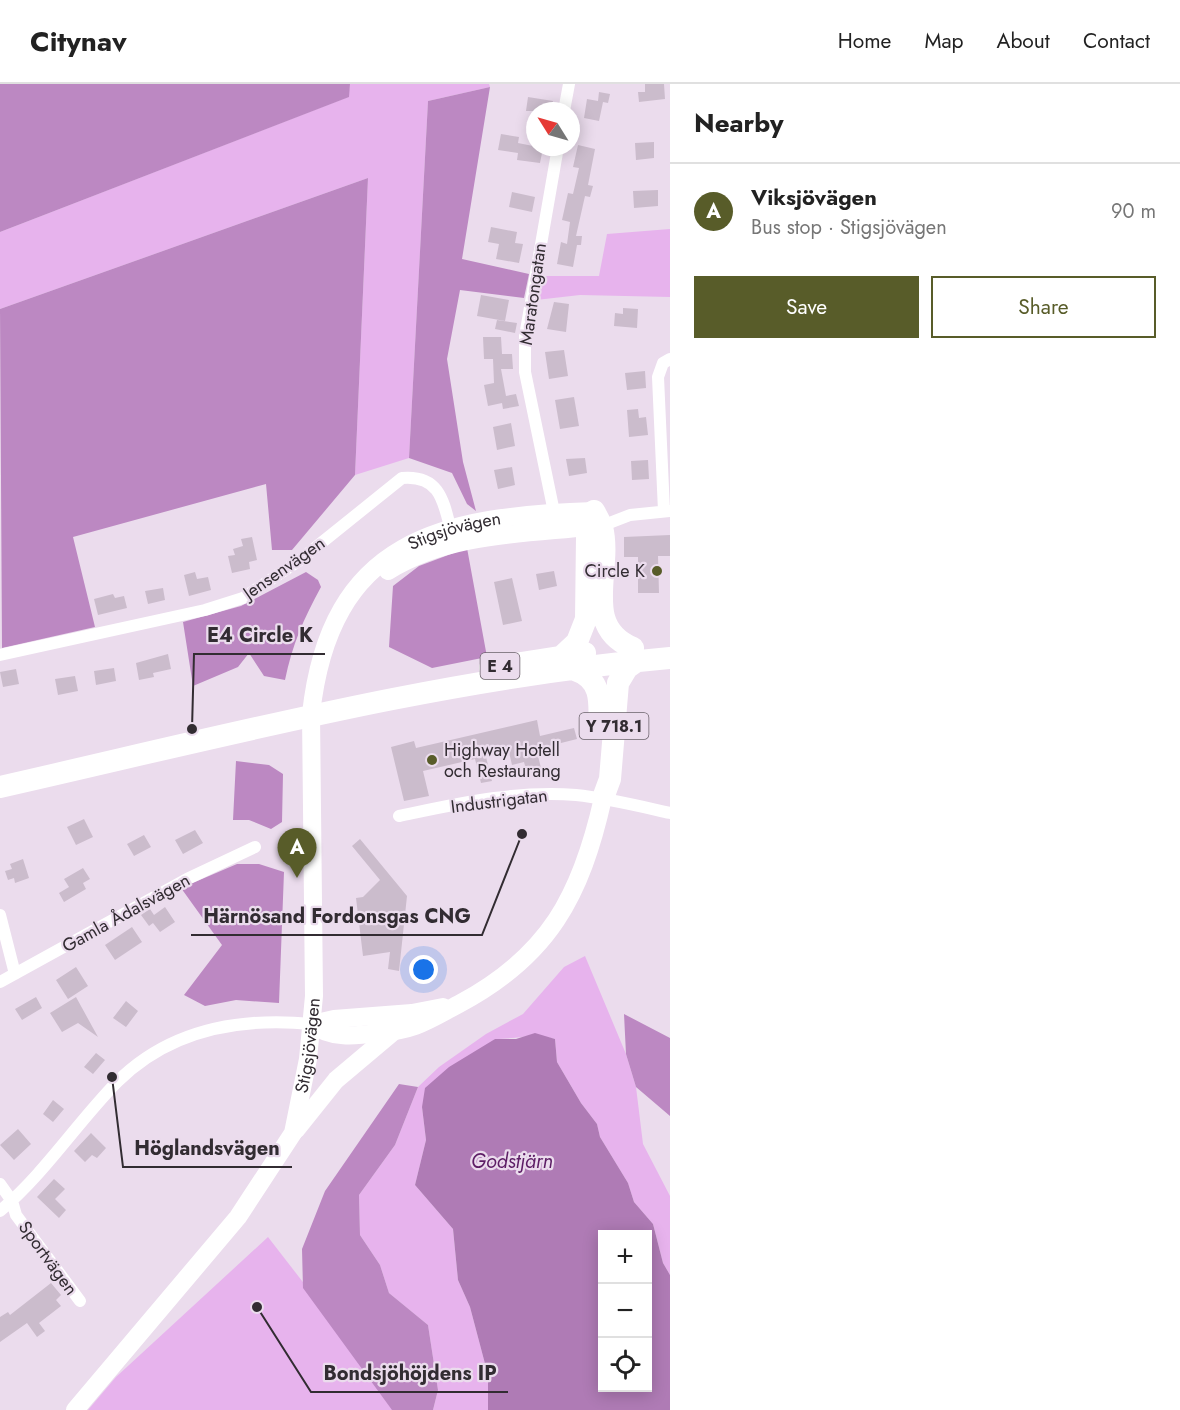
<!DOCTYPE html>
<html lang="en">
<head>
<meta charset="utf-8">
<style>
  body { margin:0; font-family:Jost,sans-serif; background:#f2f2f2; color:#222 }
  .controls { position:absolute; right:18px; bottom:18px; display:grid; overflow:hidden; border-radius:0px; box-shadow:0 3px 15px #0003 }
  .controls button { width:54px; height:54px; display:grid; place-items:center; padding:0; border:0; border-bottom:2px solid #e0e0e0; background:#fff; color:#222; font:30px sans-serif }
  .compass { position:absolute; left:526px; top:18px; width:54px; height:54px; border-radius:50%; background:#fff; box-shadow:0 3px 15px #0003; rotate:307deg }
  .you { position:absolute; left:424px; top:886px; width:21px; height:21px; margin:-15px; border:4px solid #fff; border-radius:50%; background:#1a73e8; box-shadow:0 0 0 9px #1a73e833 }
  .badge { display:grid; place-items:center; width:39px; height:39px; border-radius:50%; background:#585c29; color:#fff; font-size:20px; font-weight:700 }
  .pin { position:absolute; translate:-50% -50px; filter:drop-shadow(0 2px 3px #0008) }
  .pin::after { content:''; position:absolute; top:32px; width:21px; height:18px; background:inherit; clip-path:polygon(0 0,100% 0,50% 100%) }
  .list { margin:0; padding:0; list-style:none }
  h2 { display:flex; justify-content:space-between; align-items:center; height:78px; margin:0; padding:0 24px; font-size:26px }
  h2 small { font-size:20px; font-weight:400; color:#767676 }
  .list li { display:grid; grid-template-columns:39px 1fr auto; gap:18px; align-items:center; box-sizing:border-box; height:96px; padding:0 24px; border-top:2px solid #e0e0e0 }
  .list b { display:block; font-size:22px; white-space:nowrap }
  .list p { margin:0; font-size:20px; white-space:nowrap; color:#767676 }
  .list em { font-size:20px; font-style:normal; color:#767676 }
  .actions { display:flex; gap:12px; padding:18px 24px }
  .actions a { flex:1; padding:14px 0; border:2px solid #585c29; border-radius:0px; text-align:center; font-size:21px; color:#585c29 }
  .actions .main { background:#585c29; color:#fff }
  .icon { flex:none; width:33px; height:33px; fill:none; stroke:currentColor; stroke-width:2; stroke-linecap:round; stroke-linejoin:round }
  .map { position:relative; flex:none; width:670px; height:1326px; overflow:hidden }
  header { display:flex; align-items:center; gap:36px; box-sizing:border-box; height:84px; padding:0 30px; background:#fff; border-bottom:2px solid #e0e0e0 }
  header strong { font-size:28px }
  nav { display:flex; gap:33px; margin-inline-start:auto; font-size:21px }
  main { display:flex }
  aside { flex:1; background:#fff }
  .map>svg:first-child { display:block }
</style>
</head>
<body>
<header>
<strong>Citynav</strong>
<nav><a>Home</a><a>Map</a><a>About</a><a>Contact</a></nav>
</header>
<main>
<div class="map">
<svg width="670" height="1326" viewBox="0 0 670 1326">
  <rect width="100%" height="100%" fill="#ebdced"/>
  <!-- green -->
  <path fill="#e7b3ed" d="M 350,0 L 489,0 L 490,3 L 428,17 L 409,374 L 355,391 L 368,94 L 0,225 L 0,148 L 348,13 Z
    M 670,145 L 670,213 L 580,211 L 536,216 L 543,192 L 599,192 L 607,150 Z
    M 585,872 L 626,970 L 636,1003 L 643,1060 L 670,1112 L 670,1191 L 663,1179 L 653,1140 L 634,1118 L 628,1099 L 600,1053 L 597,1040 L 581,1019 L 557,978 L 555,955 C 532,948 519,955 495,955 L 422,1023 L 426,1056 L 415,1101 L 453,1145 L 458,1196 L 470,1223 L 488,1291 L 488,1326 L 433,1326 L 438,1306 L 428,1241 L 389,1209 L 380,1181 L 360,1151 L 359,1111 L 395,1061 L 418,1003 L 439,983 L 486,950 L 523,930 L 564,883 Z
    M 268,1153 L 402,1326 L 88,1326 L 116,1293 Z"/>
  <!-- forest -->
  <path fill="#bc88c2" d="M 0,0 L 350,0 L 349,13 L 0,148 Z
    M 490,3 L 462,175 L 529,190 L 524,214 L 460,206 L 447,275 L 463,378 L 476,427 L 467,420 L 452,389 L 409,374 L 428,17 Z
    M 368,94 L 355,391 L 292,466 L 272,466 L 266,400 L 73,453 L 95,543 L 2,564 L 0,225 Z
    M 467,464 L 487,573 L 432,584 L 389,563 L 393,502 L 419,482 Z
    M 306,488 L 318,496 L 321,503 C 304,534 292,561 285,596 L 264,592 L 249,569 L 238,583 L 193,602 L 183,538 L 241,522 Z
    M 236,677 L 269,681 L 283,690 L 282,738 L 271,745 L 249,736 L 233,736 Z
    M 237,780 L 259,780 L 284,788 L 279,919 L 236,916 L 205,922 L 184,911 L 222,861 L 181,804 Z
    M 624,930 L 670,954 L 670,1032 L 636,1003 L 626,970 Z
    M 399,1000 L 418,1003 L 395,1061 L 359,1111 L 360,1151 L 380,1181 L 389,1209 L 428,1241 L 438,1306 L 433,1326 L 392,1326 L 303,1204 L 302,1165 L 325,1107 Z"/>
  <!-- water -->
  <path fill="#af7bb5" fill-rule="evenodd" d="M 535,949 L 555,955 L 557,978 L 581,1019 L 597,1040 L 600,1053 L 628,1099 L 634,1118 L 653,1140 L 663,1179 L 670,1191 L 670,1326 L 488,1326 L 488,1291 L 470,1223 L 458,1196 L 453,1145 L 415,1101 L 426,1056 L 422,1023 L 425,1004 L 449,983 L 495,955 L 516,955 ZM 602,1150 L 648,1150 L 648,1304 L 602,1304 Z"/>
  <!-- building -->
  <path fill="#cbbccc" d="M 645,0 L 664,0 L 665,15 L 639,18 L 638,8 L 645,8 Z
    M 599,8 L 610,10 L 608,19 L 603,18 L 599,37 L 584,34 L 587,15 L 598,17 Z
    M 528,13 L 553,17 L 551,27 L 526,27 Z
    M 501,50 L 519,53 L 518,59 L 543,64 L 540,79 L 517,76 L 518,69 L 498,66 Z
    M 654,58 L 654,74 L 636,76 L 635,59 Z
    M 578,61 L 595,65 L 588,101 L 593,102 L 590,113 L 585,112 L 576,152 L 582,152 L 581,161 L 577,161 L 573,183 L 557,180 L 561,158 L 567,160 L 570,138 L 562,136 L 568,109 L 573,110 L 579,84 L 573,83 Z
    M 658,106 L 658,122 L 634,124 L 633,107 Z
    M 512,108 L 535,113 L 532,128 L 509,123 Z
    M 491,143 L 517,148 L 515,159 L 523,160 L 519,179 L 496,175 L 499,160 L 488,158 Z
    M 481,211 L 509,216 L 505,237 L 477,232 Z
    M 554,218 L 569,220 L 566,248 L 547,245 Z
    M 623,224 L 638,225 L 637,244 L 614,242 L 615,229 L 623,230 Z
    M 497,236 L 517,239 L 515,249 L 495,245 Z
    M 483,253 L 501,253 L 502,270 L 512,270 L 513,285 L 501,285 L 506,312 L 516,310 L 519,322 L 503,325 L 502,319 L 488,322 L 484,301 L 494,299 L 493,275 L 484,275 Z
    M 564,266 L 568,292 L 549,295 L 545,268 Z
    M 645,287 L 646,304 L 627,306 L 625,289 Z
    M 574,313 L 579,342 L 560,345 L 555,316 Z
    M 638,325 L 639,334 L 646,333 L 648,351 L 629,353 L 627,326 Z
    M 511,339 L 515,362 L 497,366 L 493,343 Z
    M 585,374 L 587,389 L 569,392 L 566,375 Z
    M 648,376 L 649,395 L 632,396 L 631,377 Z
    M 512,383 L 515,401 L 498,405 L 494,386 Z
    M 670,451 L 670,472 L 658,472 L 659,509 L 638,509 L 638,473 L 624,473 L 624,453 Z
    M 252,453 L 257,476 L 249,478 L 250,485 L 232,489 L 228,472 L 235,471 L 233,465 L 243,462 L 241,455 Z
    M 554,487 L 557,502 L 539,506 L 536,490 Z
    M 195,488 L 197,495 L 208,493 L 211,506 L 189,512 L 184,491 Z
    M 512,494 L 522,537 L 503,541 L 494,498 Z
    M 163,504 L 165,516 L 148,520 L 145,507 Z
    M 113,510 L 115,514 L 124,512 L 127,524 L 98,531 L 94,515 Z
    M 168,570 L 171,585 L 153,589 L 154,593 L 139,596 L 136,579 Z
    M 114,584 L 116,597 L 96,601 L 94,587 Z
    M 16,585 L 19,600 L 3,603 L 0,588 Z
    M 75,592 L 78,607 L 58,611 L 55,595 Z
    M 537,636 L 540,652 L 574,644 L 577,655 L 541,664 L 542,672 L 538,672 L 542,688 L 528,692 L 524,678 L 512,681 L 509,668 L 486,673 L 492,697 L 481,699 L 475,675 L 423,687 L 429,712 L 404,717 L 391,663 L 414,657 L 416,664 Z
    M 84,735 L 93,753 L 76,761 L 67,743 Z
    M 195,746 L 203,759 L 183,770 L 175,756 Z
    M 144,751 L 151,763 L 134,772 L 127,760 Z
    M 360,755 L 407,812 L 399,887 L 388,885 L 390,868 L 363,872 L 356,814 L 363,813 L 380,796 L 352,762 Z
    M 23,775 L 29,794 L 15,799 L 14,794 L 8,796 L 5,787 L 12,785 L 10,780 Z
    M 83,784 L 90,795 L 83,799 L 86,805 L 64,818 L 59,809 L 69,803 L 64,795 Z
    M 165,823 L 175,838 L 160,848 L 153,839 L 149,842 L 141,831 L 150,825 L 154,831 Z
    M 132,843 L 142,858 L 115,876 L 105,861 Z
    M 76,883 L 88,902 L 68,915 L 56,896 Z
    M 36,913 L 42,924 L 22,936 L 15,925 Z
    M 76,913 L 98,953 L 78,939 L 62,948 L 50,929 Z
    M 126,917 L 138,927 L 126,943 L 113,934 Z
    M 96,969 L 105,976 L 93,990 L 84,983 Z
    M 53,1016 L 64,1025 L 53,1038 L 43,1030 Z
    M 18,1045 L 31,1060 L 14,1076 L 0,1061 Z
    M 91,1049 L 106,1064 L 97,1074 L 92,1071 L 85,1078 L 74,1067 Z
    M 54,1095 L 65,1105 L 55,1115 L 66,1126 L 59,1134 L 37,1113 Z
    M 51,1199 L 61,1211 L 56,1216 L 61,1222 L 39,1239 L 45,1247 L 37,1253 L 27,1239 L 0,1258 L 0,1233 L 8,1228 L 10,1231 Z"/>
  <g fill="none" stroke-linecap="round" stroke-linejoin="round">
    <!-- street -->
    <path stroke="#fff" stroke-width="12" d="M 564,27 L 569,0
      M 664,427 L 658,293 L 663,279 L 670,275
      M 554,428 L 525,288 L 525,252 L 558,63
      M 599,443 L 630,431 L 670,427
      M 0,571 L 205,526 L 243,514 L 300,476 L 402,394 C 437,391 443,413 450,443
      M 399,732 C 457,720 516,706 576,711 C 607,714 639,722 670,729
      M 0,831 L 15,890
      M 0,898 L 187,795 L 255,763
      M 0,1100 L 12,1117 L 16,1131 L 80,1217
      M 0,1127 C 45,1089 76,1040 117,998 C 170,945 240,933 312,940"/>
    <!-- secondary -->
    <g stroke="#fff" stroke-width="18">
      <path d="M 388,487 C 448,450 520,450 588,443"/>
      <path d="M 312,940 C 330,955 356,952 378,949 C 416,946 427,937 459,920 C 549,872 581,812 603,714"/>
      <path d="M 312,940 L 334,935 L 412,929 L 443,923"/>
      <path d="M 296,1046 L 336,996 L 393,948"/>
      <path id="s1" d="M 75,1326 L 238,1133 L 293,1049 L 308,975 L 314,912 L 311,630 C 330,455 441,432 594,427"/>
    </g>
    <!-- highway -->
    <path stroke="#fff" stroke-width="22" d="M 594,427 C 597,432 600,438 602,443 C 613,486 580,542 633,564
      M 562,572 L 577,558 L 586,535 L 587,453 L 594,427
      M 490,584 L 585,569
      M 575,586 C 603,595 600,620 599,645
      M 0,703 C 221,653 443,594 670,574
      M 603,714 L 610,695 L 618,599 L 627,584 L 637,577"/>
  </g>
  <!-- markers -->
  <g fill="#585c29" stroke="#ebdced" stroke-width="2">
    <circle cx="657" cy="487" r="6"/>
    <circle cx="432" cy="676" r="6"/>
  </g>
  <g text-anchor="middle" dominant-baseline="central" stroke-width="4.5" stroke-linejoin="round" paint-order="stroke">
    <!-- shield labels -->
    <g fill="#ebdced" stroke="#6a616a" stroke-width="1.5">
      <rect x="480.5" y="569" width="39" height="26" rx="4.5"/>
      <rect x="579.5" y="629" width="69" height="26" rx="4.5"/>
    </g>
    <g font-size="16" font-weight="bold" fill="#322c32">
      <text x="500" y="582">E 4</text>
      <text x="614" y="642">Y 718.1</text>
    </g>
    <!-- street labels -->
    <g font-size="18" fill="#322c32" stroke="#ebdced">
      <text transform="translate(533 210) rotate(-82)">Maratongatan</text>
      <text stroke="none"><textPath href="#s1" startOffset="1026">Stigsjövägen</textPath></text>
      <text transform="translate(284 484) rotate(-35)">Jensenvägen</text>
      <text transform="translate(499 717) rotate(-7)">Industrigatan</text>
      <text transform="translate(126 829) rotate(-29)">Gamla Ådalsvägen</text>
      <text stroke="none"><textPath href="#s1" startOffset="442">Stigsjövägen</textPath></text>
      <text transform="translate(48 1174) rotate(54)">Sportvägen</text>
    </g>
    <!-- poi labels -->
    <g font-size="18" fill="#322c32" stroke="#ebdced" text-anchor="end">
      <text x="645" y="487">Circle K</text>
      <text x="444" y="666" text-anchor="start">Highway Hotell<tspan x="444" dy="21">och Restaurang</tspan></text>
    </g>
    <!-- water labels -->
    <g font-size="20" font-style="italic" fill="#5d1d65" stroke="#ebdced">
      <text x="512" y="1077">Godstjärn</text>
    </g>
  </g>
  <!-- callouts -->
  <path fill="none" stroke="#322c32" stroke-width="2" d="M192 645L194 570H325M522 750L482 851H191M112 993L123 1083H292M257 1223L311 1308H508"/>
  <g fill="#322c32" stroke="#ebdced" stroke-width="2">
    <circle cx="192" cy="645" r="6"/>
    <circle cx="522" cy="750" r="6"/>
    <circle cx="112" cy="993" r="6"/>
    <circle cx="257" cy="1223" r="6"/>
  </g>
  <g font-size="20" text-anchor="middle" font-weight="bold" fill="#322c32" stroke="#ebdced" stroke-width="4.5" stroke-linejoin="round" paint-order="stroke">
    <text x="260" y="558">E4 Circle K</text>
    <text x="337" y="839">Härnösand Fordonsgas CNG</text>
    <text x="207" y="1071">Höglandsvägen</text>
    <text x="410" y="1296">Bondsjöhöjdens IP</text>
  </g>
</svg>
<div class="controls">
<button>+</button>
<button>−</button>
<button><svg class="icon" aria-label="locate" viewBox="0 0 24 24"><circle cx="12" cy="12" r="6"/><path d="M12 2v4M12 18v4M2 12h4M18 12h4"/></svg></button>
</div>
<svg class="compass" viewBox="-18 -18 36 36"><path d="M0-13l5 13h-10z" fill="#e53935"/><path d="M0 13l5-13h-10z" fill="#767676"/></svg>
<div class="you"></div>
<div class="pin badge" style="left:297px;top:794px">A</div>
</div>
<aside>
<h2>Nearby<small></small></h2>
<ul class="list">
<li><span class="badge">A</span><div><b>Viksjövägen</b><p>Bus stop · Stigsjövägen</p></div><em>90 m</em></li>
</ul>
<div class="actions"><a class="main">Save</a><a>Share</a></div>
</aside>
</main>
</body>
</html>
